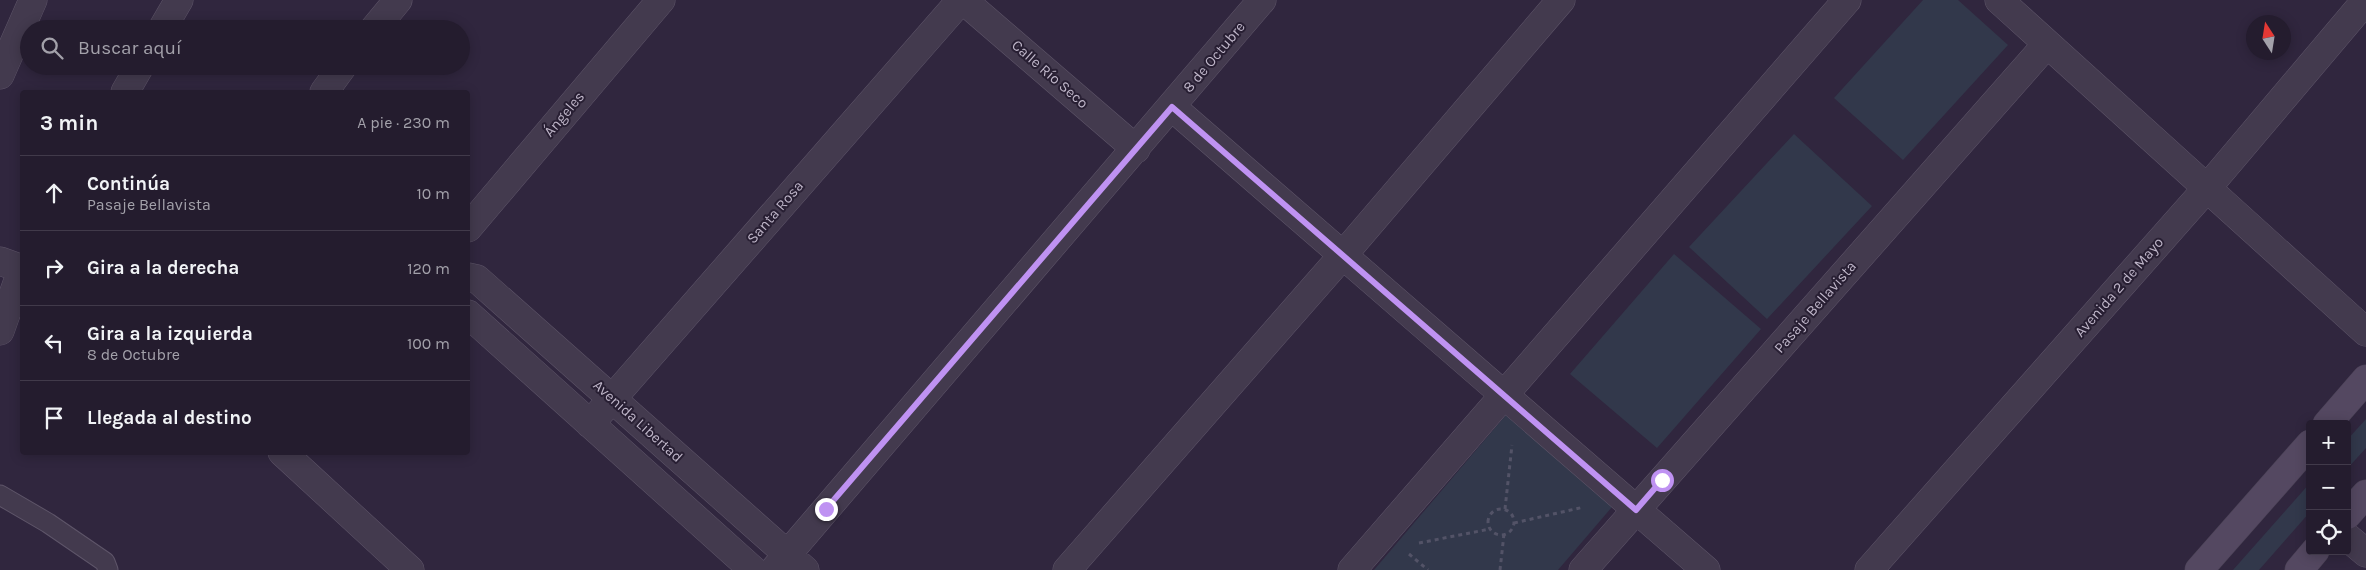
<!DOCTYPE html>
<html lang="es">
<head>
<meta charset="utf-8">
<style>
  body { margin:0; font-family:Karla,sans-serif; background:#30293a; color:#f1f3f6 }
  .controls { position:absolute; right:15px; bottom:15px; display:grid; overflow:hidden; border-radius:5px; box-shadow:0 2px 12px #0003 }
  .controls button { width:45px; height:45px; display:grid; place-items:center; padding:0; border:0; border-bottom:1px solid #413a4a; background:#241c2e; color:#f1f3f6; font:25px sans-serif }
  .compass { position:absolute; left:2246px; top:15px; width:45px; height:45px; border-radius:50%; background:#241c2e; box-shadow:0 2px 12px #0003; rotate:348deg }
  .stop { position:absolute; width:15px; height:15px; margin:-11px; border:4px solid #bf92f2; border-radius:50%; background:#fff }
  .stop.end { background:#bf92f2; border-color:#fff; box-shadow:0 1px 5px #0008 }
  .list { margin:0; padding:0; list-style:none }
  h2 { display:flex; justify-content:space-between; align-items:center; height:65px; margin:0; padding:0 20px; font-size:21px }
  h2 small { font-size:16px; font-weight:400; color:#a3a1aa }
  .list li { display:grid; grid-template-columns:32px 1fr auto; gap:15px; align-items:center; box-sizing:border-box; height:75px; padding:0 20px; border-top:1px solid #413a4a }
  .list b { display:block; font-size:19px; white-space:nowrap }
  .list p { margin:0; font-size:16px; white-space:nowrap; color:#a3a1aa }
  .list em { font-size:16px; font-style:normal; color:#a3a1aa }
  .icon { flex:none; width:28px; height:28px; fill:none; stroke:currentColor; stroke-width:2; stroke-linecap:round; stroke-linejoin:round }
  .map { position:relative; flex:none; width:2366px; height:570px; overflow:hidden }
  .search { position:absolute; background:#241c2e; box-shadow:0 2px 12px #0003; left:20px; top:20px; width:450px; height:55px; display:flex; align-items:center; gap:12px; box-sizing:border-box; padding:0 18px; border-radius:28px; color:#a3a1aa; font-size:19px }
  .panel { position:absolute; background:#241c2e; box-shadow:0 2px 12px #0003; left:20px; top:90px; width:450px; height:365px; border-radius:5px }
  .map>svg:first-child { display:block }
</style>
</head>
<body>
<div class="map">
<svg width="2366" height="570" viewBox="0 0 2366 570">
  <rect width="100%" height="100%" fill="#30263e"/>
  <!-- green -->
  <path fill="#32384b" d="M 1923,0 L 1958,0 L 2008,45 L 1903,160 L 1834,98 Z
    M 1794,134 L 1872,206 L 1767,319 L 1689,247 Z
    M 1674,254 L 1761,329 L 1657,448 L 1570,374 Z
    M 1511,409 L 1618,500 L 1558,570 L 1374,570 Z
    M 2366,419 L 2366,448 L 2347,469 L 2347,440 Z
    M 2310,483 L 2310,512 L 2259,570 L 2233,570 Z"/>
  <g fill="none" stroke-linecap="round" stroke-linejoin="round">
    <defs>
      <path id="service" d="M 0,495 L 48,523 L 105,562 L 108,570"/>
      <path id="minor" d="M 963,0 L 1136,149
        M 1999,0 L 2366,332
        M 162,29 L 179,0
        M 374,29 L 398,0
        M 0,75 L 33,0
        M 125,92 L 140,66
        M 324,92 L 343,66
        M 1172,107 L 1706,570
        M 468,228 L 661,0
        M 0,261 L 22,269
        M 468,277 L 477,279 L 805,570
        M 468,314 L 753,570
        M 0,331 L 22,269
        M 590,424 L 961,0
        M 282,452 L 410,570
        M 2347,537 L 2366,553
        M 774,570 L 1262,0
        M 1067,570 L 1343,255 L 1561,0
        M 1352,570 L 1847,0
        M 1583,570 L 2047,44
        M 1869,570 L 2207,188 L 2366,0"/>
      <path id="secondary" d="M 2327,424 L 2366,379
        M 2347,515 L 2366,494
        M 2199,570 L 2310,444
        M 2299,570 L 2315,551"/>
    </defs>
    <!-- service casing -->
    <use href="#service" stroke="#5e5569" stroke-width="21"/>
    <!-- minor casing -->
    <use href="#minor" stroke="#5e5569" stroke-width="29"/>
    <!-- secondary casing -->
    <use href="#secondary" stroke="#494054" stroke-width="29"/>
    <!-- path -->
    <path stroke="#535367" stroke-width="3" stroke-dasharray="4 4" stroke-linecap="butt" d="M 1505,509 L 1512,445
      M1488 522a13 13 0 1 1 26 0a13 13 0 1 1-26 0Z
      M 1514,523 L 1584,507
      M 1419,543 L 1490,529
      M 1409,554 L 1428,570
      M 1500,570 L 1504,534"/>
    <!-- service -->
    <use href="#service" stroke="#433a4e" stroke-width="19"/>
    <!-- minor -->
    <use href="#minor" stroke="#433a4e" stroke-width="28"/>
    <!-- secondary -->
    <use href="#secondary" stroke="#544861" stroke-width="28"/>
  </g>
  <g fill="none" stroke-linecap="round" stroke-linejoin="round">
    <!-- route -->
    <path stroke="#bf92f2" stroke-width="6" d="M 826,509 L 1172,107 L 1636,510 L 1662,480"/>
  </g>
  <g text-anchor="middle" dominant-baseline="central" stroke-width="4" stroke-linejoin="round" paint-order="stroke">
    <!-- street labels -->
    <g font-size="15" fill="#bfb6c9" stroke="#281f33">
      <text transform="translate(1214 57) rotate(-50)">8 de Octubre</text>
      <text transform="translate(1050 74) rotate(41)">Calle Río Seco</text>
      <text transform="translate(564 114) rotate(-50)">Ángeles</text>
      <text transform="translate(775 212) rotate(-49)">Santa Rosa</text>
      <text transform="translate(2119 287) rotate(-49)">Avenida 2 de Mayo</text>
      <text transform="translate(1815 307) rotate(-49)">Pasaje Bellavista</text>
      <text transform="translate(638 421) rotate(42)">Avenida Libertad</text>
    </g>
  </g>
</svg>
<div class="controls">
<button>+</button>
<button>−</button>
<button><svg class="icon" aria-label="locate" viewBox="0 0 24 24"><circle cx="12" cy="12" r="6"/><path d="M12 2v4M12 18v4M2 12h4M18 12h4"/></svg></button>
</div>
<svg class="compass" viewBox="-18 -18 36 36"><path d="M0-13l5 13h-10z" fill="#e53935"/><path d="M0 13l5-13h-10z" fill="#a3a1aa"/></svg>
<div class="stop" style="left:1662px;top:480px"></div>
<div class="stop end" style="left:826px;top:509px"></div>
<div class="search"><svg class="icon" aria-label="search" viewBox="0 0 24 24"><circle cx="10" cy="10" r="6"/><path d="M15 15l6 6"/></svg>Buscar aquí</div>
<section class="panel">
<h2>3 min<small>A pie · 230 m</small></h2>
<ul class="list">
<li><svg class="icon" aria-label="ahead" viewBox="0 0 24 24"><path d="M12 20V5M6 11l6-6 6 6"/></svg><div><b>Continúa</b><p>Pasaje Bellavista</p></div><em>10 m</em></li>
<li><svg class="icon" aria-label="right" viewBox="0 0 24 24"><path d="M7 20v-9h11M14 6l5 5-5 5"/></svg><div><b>Gira a la derecha</b></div><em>120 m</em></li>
<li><svg class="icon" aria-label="left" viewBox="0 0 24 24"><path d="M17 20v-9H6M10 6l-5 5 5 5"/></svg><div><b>Gira a la izquierda</b><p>8 de Octubre</p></div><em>100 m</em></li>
<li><svg class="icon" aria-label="arrive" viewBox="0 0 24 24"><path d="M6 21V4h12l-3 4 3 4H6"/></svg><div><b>Llegada al destino</b></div></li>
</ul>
</section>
</div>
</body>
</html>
